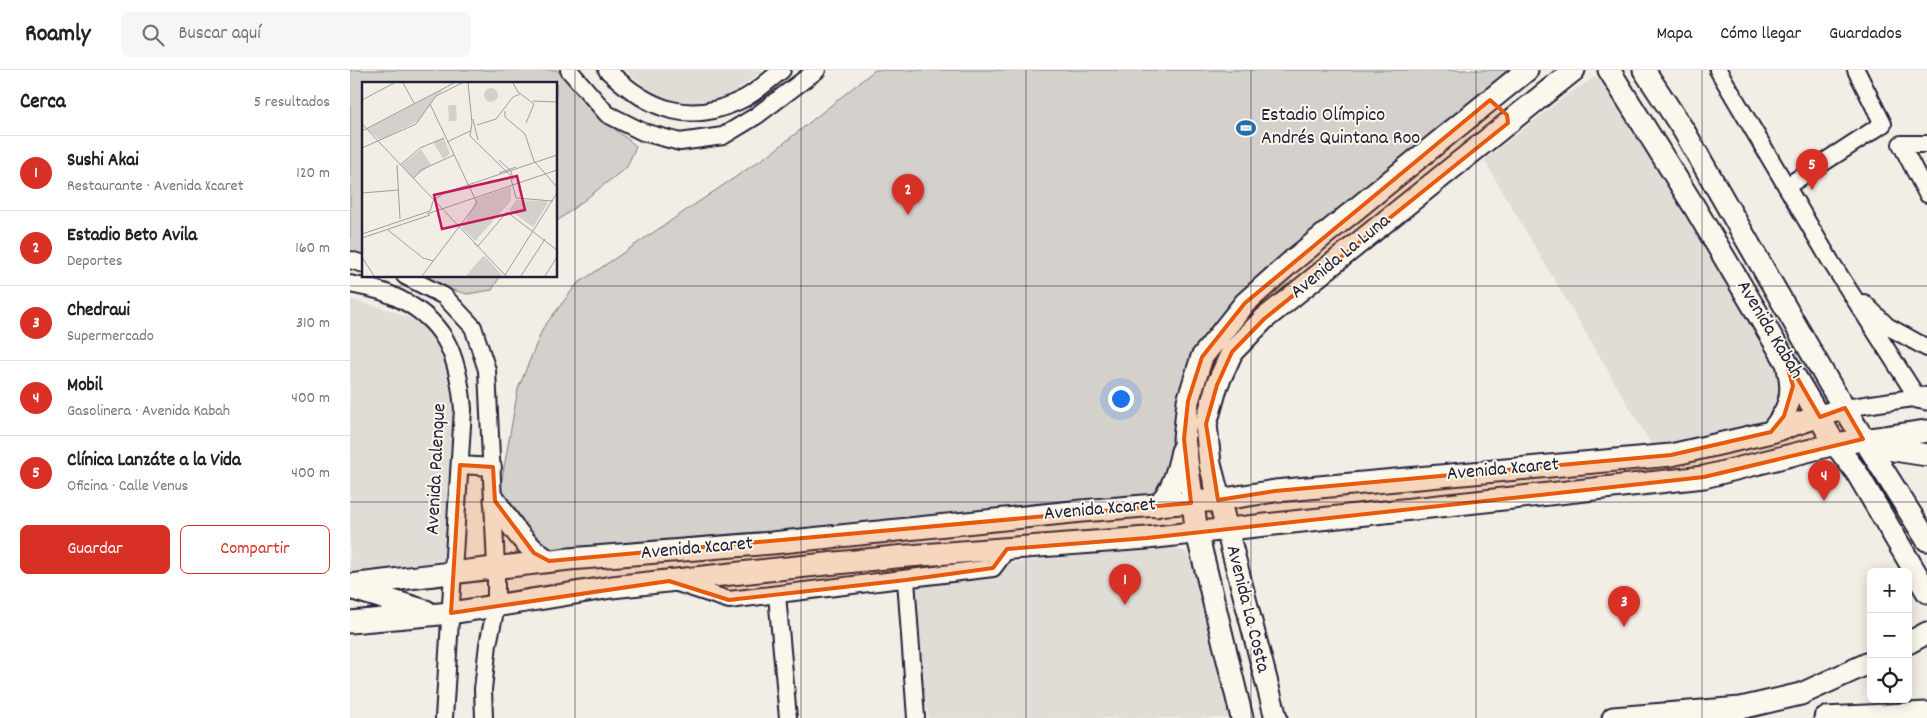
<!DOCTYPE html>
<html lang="es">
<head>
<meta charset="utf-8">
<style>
  body { margin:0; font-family:Dekko,sans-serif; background:#f6f6f6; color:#222 }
  .controls { position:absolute; right:15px; bottom:15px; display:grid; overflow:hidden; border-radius:8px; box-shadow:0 2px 12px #0003 }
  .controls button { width:45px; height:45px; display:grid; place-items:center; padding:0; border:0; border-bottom:1px solid #e0e0e0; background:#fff; color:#222; font:25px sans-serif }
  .you { position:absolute; left:770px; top:328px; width:18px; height:18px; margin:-12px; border:4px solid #fff; border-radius:50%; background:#1a73e8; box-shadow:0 0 0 8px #1a73e833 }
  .badge { display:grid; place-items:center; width:32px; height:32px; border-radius:50%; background:#d93025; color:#fff; font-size:16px; font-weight:700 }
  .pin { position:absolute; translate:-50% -41px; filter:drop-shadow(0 1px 2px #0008) }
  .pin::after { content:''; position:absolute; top:26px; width:18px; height:15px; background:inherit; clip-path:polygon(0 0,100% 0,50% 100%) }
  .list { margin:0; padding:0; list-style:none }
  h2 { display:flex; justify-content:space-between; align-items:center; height:65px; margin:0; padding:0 20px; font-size:21px }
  h2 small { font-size:16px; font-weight:400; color:#767676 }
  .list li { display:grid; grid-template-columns:32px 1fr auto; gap:15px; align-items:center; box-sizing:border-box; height:75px; padding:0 20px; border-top:1px solid #e0e0e0 }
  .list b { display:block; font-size:19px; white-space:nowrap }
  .list p { margin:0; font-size:16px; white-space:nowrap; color:#767676 }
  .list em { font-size:16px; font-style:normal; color:#767676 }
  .actions { display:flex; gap:10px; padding:15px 20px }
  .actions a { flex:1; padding:11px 0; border:1px solid #d93025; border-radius:8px; text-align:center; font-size:18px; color:#d93025 }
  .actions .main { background:#d93025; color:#fff }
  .icon { flex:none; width:28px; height:28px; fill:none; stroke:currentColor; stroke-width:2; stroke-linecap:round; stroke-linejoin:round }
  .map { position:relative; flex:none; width:1577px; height:648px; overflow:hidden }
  header { display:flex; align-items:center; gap:30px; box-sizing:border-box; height:70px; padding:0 25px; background:#fff; border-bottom:1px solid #e0e0e0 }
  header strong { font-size:24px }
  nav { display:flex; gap:28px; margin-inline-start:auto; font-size:18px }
  .search { width:350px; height:45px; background:#f6f6f6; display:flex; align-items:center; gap:12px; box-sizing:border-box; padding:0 18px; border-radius:8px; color:#767676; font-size:19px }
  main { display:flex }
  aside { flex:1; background:#fff }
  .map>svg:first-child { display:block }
</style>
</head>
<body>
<header>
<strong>Roamly</strong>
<div class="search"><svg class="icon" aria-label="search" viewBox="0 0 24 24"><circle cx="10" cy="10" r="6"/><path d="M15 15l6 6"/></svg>Buscar aquí</div>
<nav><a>Mapa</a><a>Cómo llegar</a><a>Guardados</a></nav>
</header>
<main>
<aside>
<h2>Cerca<small>5 resultados</small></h2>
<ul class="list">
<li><span class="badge">1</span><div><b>Sushi Akai</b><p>Restaurante · Avenida Xcaret</p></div><em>120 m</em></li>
<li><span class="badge">2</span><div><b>Estadio Beto Avila</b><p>Deportes</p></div><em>160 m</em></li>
<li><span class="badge">3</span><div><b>Chedraui</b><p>Supermercado</p></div><em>310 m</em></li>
<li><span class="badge">4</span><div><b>Mobil</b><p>Gasolinera · Avenida Kabah</p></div><em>400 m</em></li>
<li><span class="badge">5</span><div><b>Clínica Lanzáte a la Vida</b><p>Oficina · Calle Venus</p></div><em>400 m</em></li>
</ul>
<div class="actions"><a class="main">Guardar</a><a>Compartir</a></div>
</aside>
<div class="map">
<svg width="1577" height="648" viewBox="0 0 1577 648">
  <rect width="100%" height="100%" fill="#f2eee5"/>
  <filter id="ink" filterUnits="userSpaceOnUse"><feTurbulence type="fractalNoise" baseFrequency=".02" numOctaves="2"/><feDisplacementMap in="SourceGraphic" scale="10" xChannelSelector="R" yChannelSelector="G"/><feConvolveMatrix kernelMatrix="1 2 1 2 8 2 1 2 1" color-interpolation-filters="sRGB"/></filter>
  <g filter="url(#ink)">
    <!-- built -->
    <path fill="#e0dcd6" d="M 275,0 L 414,0 L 372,30 L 338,34 L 308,27 Z
      M 1245,7 L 1264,21 L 1436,309 L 1438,320 L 1419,357 L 1304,379 L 1134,90 L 1214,27 Z
      M 0,229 L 43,241 L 66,251 L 87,270 L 108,314 L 95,494 L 0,509 Z
      M 818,476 L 835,482 L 846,495 L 884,648 L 578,648 L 558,504 Z"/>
    <!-- green -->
    <path fill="#d4d1cc" stroke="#7b7a84" d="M 0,0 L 207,0 L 240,39 L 286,76 L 277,97 L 206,152 L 206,14 L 14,14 L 14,196 L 0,192 Z
      M 525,0 L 1170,0 L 872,246 L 827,384 L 802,431 L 171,488 L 158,468 L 147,437 L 168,319 L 193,258 L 227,214 L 424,81 Z
      M 52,206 L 150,206 L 142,220 L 117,224 Z"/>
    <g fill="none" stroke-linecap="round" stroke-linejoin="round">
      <defs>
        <path id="minor" d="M 219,0 L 257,44 L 293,62 L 330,72 L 373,66 L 406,46 L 467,0
          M 257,0 C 299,40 340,57 395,28 C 408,21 420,9 432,0
          M 1368,0 L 1481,192 L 1567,327
          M 1577,74 L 1551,74 L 1577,124
          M 1437,116 L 1533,54 L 1506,0
          M 0,190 L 14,194
          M 55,206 L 94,226 L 123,257 L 137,300 L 146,497 L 146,537 L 138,574 L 133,619 L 134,648
          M 0,214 C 13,217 29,219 41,225 C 95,248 108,284 113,339 L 94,648
          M 1514,233 L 1537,256 L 1577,278
          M 1495,338 L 1576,326
          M 110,395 L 143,397
          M 556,510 L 566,648
          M 324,512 L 379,530 L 643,498 L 657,479
          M 427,525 L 438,648"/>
        <path id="major" d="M 1259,0 L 1345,138 L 1485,374 L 1507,403 L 1577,522
          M 1294,0 L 1334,61 L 1483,320 L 1577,470
          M 1567,327 L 1577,329
          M 1421,362 C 1439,340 1445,325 1438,298
          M 1515,370 L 1531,378 L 1577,385
          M 145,431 C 161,454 174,477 199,491
          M 806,436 C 822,424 828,400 832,381
          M 0,515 L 219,489 L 422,473 L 732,441 L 868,430 L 925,421 L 1321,385 L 1421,362 L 1495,338
          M 0,518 L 76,541
          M 0,552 L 101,543 L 262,517 L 418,500 L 545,487 L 797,468 L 1354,407 L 1485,374 L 1577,361
          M 1558,573 L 1577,563
          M 892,648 L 847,463 L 834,369 L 838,331 L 852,287 L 895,233 L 942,191 L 1177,0
          M 926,648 L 860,394 L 856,354 L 867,315 L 882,282 L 914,249 L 1224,0
          M 1263,648 L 1391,638 L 1451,624 L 1521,592
          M 1475,648 L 1577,643"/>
      </defs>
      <!-- minor casing -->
      <use href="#minor" stroke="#22223b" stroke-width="20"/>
      <!-- major casing -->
      <use href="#major" stroke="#22223b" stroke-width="25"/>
      <!-- minor -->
      <use href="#minor" stroke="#fbf7ec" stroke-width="16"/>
      <!-- major -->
      <use href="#major" stroke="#fbf7ec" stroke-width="21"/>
    </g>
  </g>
  <!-- marked area -->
  <path fill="#e8590c" fill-opacity="0.2" stroke="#e8590c" stroke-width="4" stroke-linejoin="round" d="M 1140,30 L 1157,45 L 1158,53 L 914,249 L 882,282 L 867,315 L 856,354 L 868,430 L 925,421 L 1321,385 L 1421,362 L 1434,346 L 1443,316 L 1434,285 L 1470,347 L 1495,338 L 1513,369 L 1354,407 L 797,468 L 657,479 L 643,498 L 556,510 L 379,530 L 319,511 L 101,543 L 110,395 L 143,397 L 145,431 L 184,483 L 199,491 L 841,433 L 834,369 L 838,331 L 852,287 L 895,233 Z"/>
  <!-- grid -->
  <path fill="none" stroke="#22223b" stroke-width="1" stroke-opacity="0.55" d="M 225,0 L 225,648M 451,0 L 451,648M 676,0 L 676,648M 901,0 L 901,648M 1126,0 L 1126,648M 1352,0 L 1352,648M 0,216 L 1577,216M 0,432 L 1577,432"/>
  <!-- icons -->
  <defs>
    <symbol id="stadium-bare" viewBox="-9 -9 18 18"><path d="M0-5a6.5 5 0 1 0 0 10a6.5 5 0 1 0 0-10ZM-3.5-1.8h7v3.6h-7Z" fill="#1f6fb2" stroke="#fbf7ec" stroke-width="2.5" paint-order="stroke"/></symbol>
  </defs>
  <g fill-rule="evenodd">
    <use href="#stadium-bare" x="882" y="44" width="28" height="28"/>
  </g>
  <g text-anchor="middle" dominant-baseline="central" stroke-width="4" stroke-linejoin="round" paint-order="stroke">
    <!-- poi labels -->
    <g font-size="20" fill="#22223b" stroke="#fbf7ec" text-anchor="start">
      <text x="911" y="46">Estadio Olímpico<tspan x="911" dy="23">Andrés Quintana Roo</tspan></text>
    </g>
    <!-- street labels -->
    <g font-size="20" fill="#22223b" stroke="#fbf7ec">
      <text transform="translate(991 187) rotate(-39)">Avenida La Luna</text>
      <text transform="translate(1419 260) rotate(59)">Avenida Kabah</text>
      <text transform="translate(87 399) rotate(-87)">Avenida Palenque</text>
      <text transform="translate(1153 400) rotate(-5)">Avenida Xcaret</text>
      <text transform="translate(750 440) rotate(-5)">Avenida Xcaret</text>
      <text transform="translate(347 479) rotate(-5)">Avenida Xcaret</text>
      <text transform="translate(897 539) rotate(76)">Avenida La Costa</text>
    </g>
  </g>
  <!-- overview -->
  <g transform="translate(12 12)">
    <rect width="195" height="195" fill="#f2eee5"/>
    <path d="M 85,5 L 74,14 L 56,39 L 18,58 L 5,47 ZM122 13a7 7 0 1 1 14 0a7 7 0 1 1-14 0ZM 86,23 L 94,23 L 95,39 L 87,39 ZM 82,56 L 88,72 L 81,77 L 71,60 ZM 59,67 L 69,83 L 51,96 L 39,83 ZM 149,105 L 149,119 L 113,159 L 100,146 L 115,116 ZM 154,118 L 185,119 L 186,121 L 171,145 L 147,128 ZM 123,174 L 141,194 L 104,194 L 120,175 Z" fill="#d4d1cc"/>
    <path fill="none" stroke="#9f9ca1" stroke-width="1" d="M 41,1 L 52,21M 106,1 L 110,41 L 108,54 L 148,93 L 154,116 L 191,119M 151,1 L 156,10 L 172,22 L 164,41M 0,18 L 32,1M 171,19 L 195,20M 143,29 L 143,35 L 163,52 L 172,79 L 195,105M 111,37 L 116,58M 0,42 L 144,194M 115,43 L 134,37 L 151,15 L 158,12M 0,49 L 92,1M 85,60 L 108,49M 0,66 L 54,42 L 74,14 L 100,1M 137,78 L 149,89 L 151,98M 35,83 L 38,137M 38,83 L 58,66 L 82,56M 137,91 L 154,85M 52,96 L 59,88 L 92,73M 0,111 L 36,108M 65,132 L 195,88M 26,148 L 61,176 L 71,179M 0,152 L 68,129 L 71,119 L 82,111 L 195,73M 0,156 L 68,133M 112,161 L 116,164 L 145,130 L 195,168M 0,175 L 12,194M 143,193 L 195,111M 60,194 L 115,121 L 68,22M 159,194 L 183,157M 183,194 L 195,175"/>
    <path fill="#c2185b" fill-opacity="0.15" stroke="#c2185b" stroke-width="2.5" d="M 155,94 L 163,128 L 80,147 L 72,113 Z"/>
    <rect width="195" height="195" fill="none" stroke="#22223b" stroke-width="2.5"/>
  </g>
</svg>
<div class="controls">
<button>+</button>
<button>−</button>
<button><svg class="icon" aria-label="locate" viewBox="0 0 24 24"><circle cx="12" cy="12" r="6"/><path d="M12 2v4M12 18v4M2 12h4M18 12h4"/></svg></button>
</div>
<div class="you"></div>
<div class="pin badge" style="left:775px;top:535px">1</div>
<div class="pin badge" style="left:558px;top:145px">2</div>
<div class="pin badge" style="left:1274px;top:557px">3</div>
<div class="pin badge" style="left:1474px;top:431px">4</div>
<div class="pin badge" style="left:1462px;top:120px">5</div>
</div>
</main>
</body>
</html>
